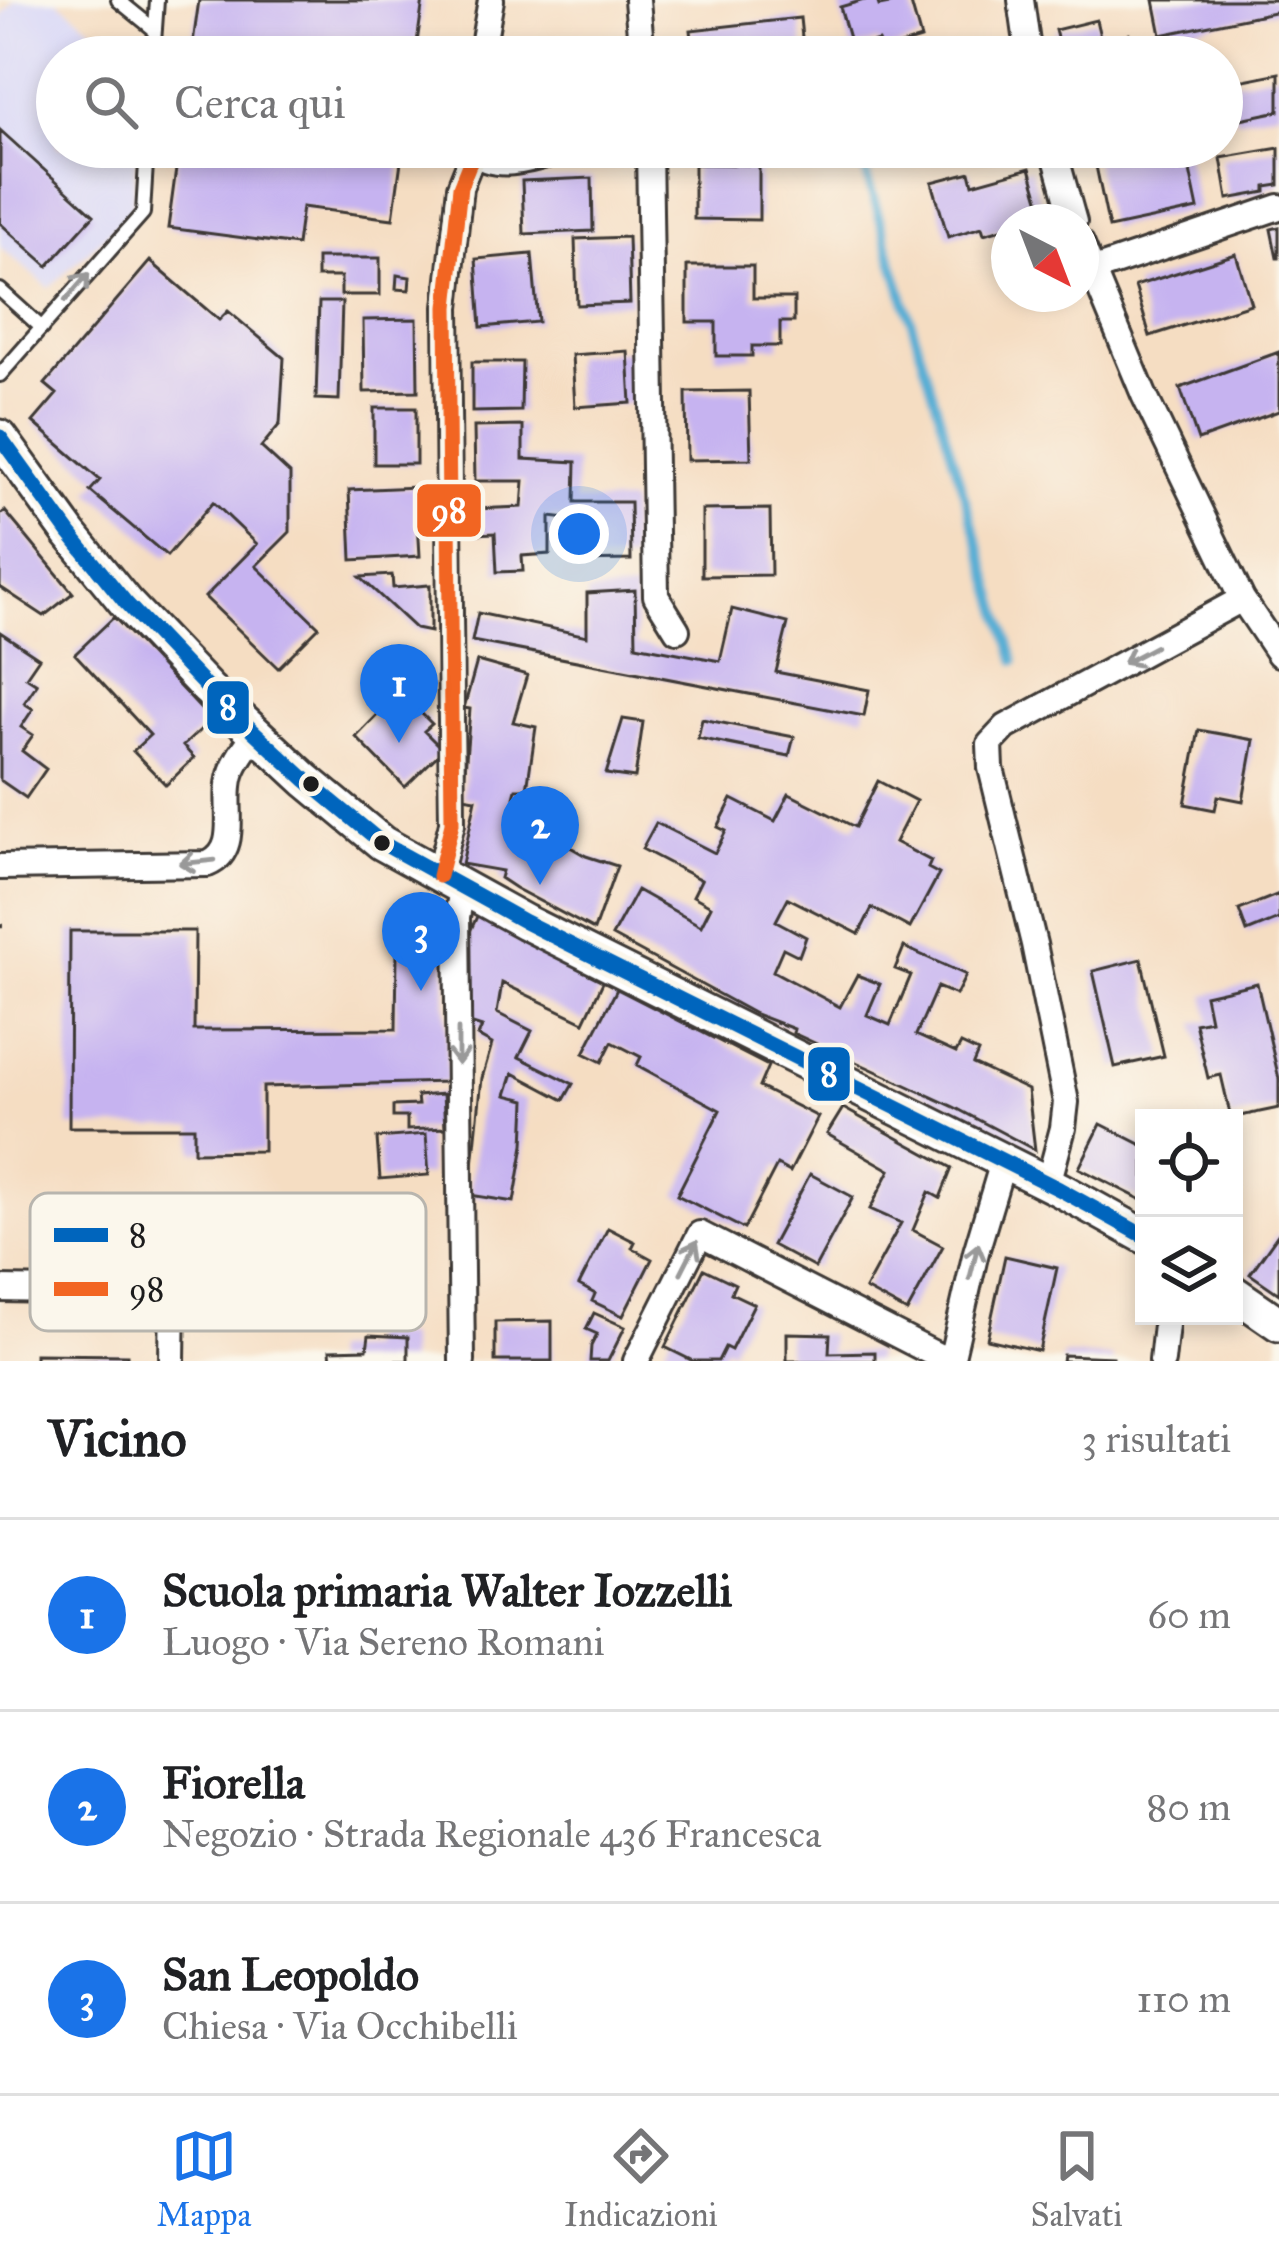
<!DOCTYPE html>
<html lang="it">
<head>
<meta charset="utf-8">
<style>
  body { margin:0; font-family:"IM FELL Great Primer",serif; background:#f2f2f2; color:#202124 }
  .controls { position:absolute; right:36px; bottom:36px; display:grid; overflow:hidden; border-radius:0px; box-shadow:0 6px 18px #0003 }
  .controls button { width:108px; height:108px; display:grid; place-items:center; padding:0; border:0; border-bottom:3px solid #e0e0e0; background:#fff; color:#202124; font:60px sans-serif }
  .compass { position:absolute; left:991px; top:204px; width:108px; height:108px; border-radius:50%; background:#fff; box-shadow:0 6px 18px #0003; rotate:138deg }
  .you { position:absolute; left:579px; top:534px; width:42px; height:42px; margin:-30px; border:9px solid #fff; border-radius:50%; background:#1a73e8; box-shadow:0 0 0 18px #1a73e833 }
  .badge { display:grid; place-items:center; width:78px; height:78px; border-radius:50%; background:#1a73e8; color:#fff; font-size:39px; font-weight:700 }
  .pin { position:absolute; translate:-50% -99px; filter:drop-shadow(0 3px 6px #0008) }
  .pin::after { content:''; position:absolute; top:63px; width:42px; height:36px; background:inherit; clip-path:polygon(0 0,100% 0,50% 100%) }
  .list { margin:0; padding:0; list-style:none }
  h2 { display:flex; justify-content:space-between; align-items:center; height:156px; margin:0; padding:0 48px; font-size:51px }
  h2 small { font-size:39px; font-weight:400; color:#757577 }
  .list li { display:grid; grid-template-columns:78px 1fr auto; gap:36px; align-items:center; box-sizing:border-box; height:192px; padding:0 48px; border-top:3px solid #e0e0e0 }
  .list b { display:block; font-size:45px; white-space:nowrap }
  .list p { margin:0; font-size:39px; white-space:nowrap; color:#757577 }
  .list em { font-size:39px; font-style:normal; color:#757577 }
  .icon { flex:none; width:66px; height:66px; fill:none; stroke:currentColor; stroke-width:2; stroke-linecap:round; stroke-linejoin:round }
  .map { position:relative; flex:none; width:1279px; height:1361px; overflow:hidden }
  .search { position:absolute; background:#fff; box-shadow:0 6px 18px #0003; left:36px; right:36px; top:36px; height:132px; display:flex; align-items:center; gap:30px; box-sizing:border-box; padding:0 42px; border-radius:66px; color:#757577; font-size:45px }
  .sheet { height:732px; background:#fff }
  nav { display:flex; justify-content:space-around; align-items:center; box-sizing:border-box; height:168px; border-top:3px solid #e0e0e0; background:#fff; font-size:33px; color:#757577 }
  nav a { display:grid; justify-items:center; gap:6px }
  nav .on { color:#1a73e8 }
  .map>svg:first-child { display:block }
</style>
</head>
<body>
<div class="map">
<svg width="1279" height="1361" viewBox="0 0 1279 1361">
  <rect width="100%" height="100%" fill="#fbf7ec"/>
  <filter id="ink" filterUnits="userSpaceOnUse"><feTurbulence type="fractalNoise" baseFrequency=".00833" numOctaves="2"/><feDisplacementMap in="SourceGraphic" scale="24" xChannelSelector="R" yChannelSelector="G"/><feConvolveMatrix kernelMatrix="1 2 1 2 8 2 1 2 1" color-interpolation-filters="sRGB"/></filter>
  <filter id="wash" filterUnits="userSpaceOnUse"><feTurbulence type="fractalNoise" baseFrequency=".004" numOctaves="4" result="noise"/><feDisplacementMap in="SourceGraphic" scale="48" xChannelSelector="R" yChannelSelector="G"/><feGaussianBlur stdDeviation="2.7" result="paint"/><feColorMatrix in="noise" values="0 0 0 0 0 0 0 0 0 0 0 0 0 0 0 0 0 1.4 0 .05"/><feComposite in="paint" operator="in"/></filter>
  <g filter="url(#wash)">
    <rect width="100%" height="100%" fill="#f5ddc2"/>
    <!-- built -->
    <path fill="#d8d7f8" d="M 15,0 L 57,0 L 126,54 L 125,57 L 57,57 L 57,147 L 128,147 L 136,158 L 132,211 L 49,288 L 0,247 L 0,18 Z"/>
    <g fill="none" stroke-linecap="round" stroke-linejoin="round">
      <!-- stream -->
      <path stroke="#58aed4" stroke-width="9" d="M 858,147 L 1015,661"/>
    </g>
    <g id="blocks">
      <!-- building -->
      <path fill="#c6b3f0" d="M 199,0 L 423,0 L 415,57 L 191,57 Z
        M 864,0 L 877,0 L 879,6 L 910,0 L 921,39 L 882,51 L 878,41 L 852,49 L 840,7 Z
        M 1154,0 L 1279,0 L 1279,11 L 1161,35 Z
        M 800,18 L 804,57 L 694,57 L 691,30 Z
        M 1096,20 L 1105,57 L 1062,57 L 1055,30 Z
        M 1129,34 L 1134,57 L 1110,57 L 1106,40 Z
        M 1279,73 L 1279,111 L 1236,120 L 1229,83 Z
        M 0,130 L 94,215 L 48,266 L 0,223 Z
        M 179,147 L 403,147 L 393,219 L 302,207 L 297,245 L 168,228 Z
        M 1092,147 L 1185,147 L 1198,209 L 1109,228 Z
        M 1279,148 L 1279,185 L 1266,187 L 1266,192 L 1228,199 L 1221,158 Z
        M 694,164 L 759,165 L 759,220 L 694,219 Z
        M 1030,168 L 1044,216 L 1025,222 L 1009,222 L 1009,227 L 984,234 L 982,227 L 948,237 L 932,182 L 970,172 L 973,184 Z
        M 592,178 L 593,231 L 524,234 L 522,181 Z
        M 1279,227 L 1279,258 L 1277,258 L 1271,229 Z
        M 628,237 L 630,303 L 577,305 L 575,239 Z
        M 532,254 L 538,322 L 481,327 L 476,259 Z
        M 1236,254 L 1251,304 L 1150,336 L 1135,286 Z
        M 317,258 L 380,258 L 380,295 L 341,295 L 341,277 L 317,277 Z
        M 150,261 L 219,320 L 228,311 L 284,358 L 280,424 L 261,447 L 290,474 L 290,532 L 256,566 L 319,627 L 278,668 L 205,597 L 257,544 L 213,502 L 167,556 L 90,491 L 100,480 L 33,422 L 57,394 L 45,384 Z
        M 687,266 L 753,266 L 753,298 L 794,298 L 794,322 L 780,322 L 780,346 L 752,346 L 752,356 L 716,356 L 716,322 L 687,322 Z
        M 397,275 L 410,277 L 409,290 L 396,289 Z
        M 319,302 L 342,302 L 339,400 L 316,399 Z
        M 417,319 L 418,391 L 364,392 L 363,320 Z
        M 628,351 L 631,403 L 575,407 L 572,355 Z
        M 1279,352 L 1279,411 L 1198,440 L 1180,388 Z
        M 472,362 L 522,362 L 521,411 L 472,412 Z
        M 749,391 L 751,459 L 687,460 L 686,392 Z
        M 374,408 L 416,408 L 416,464 L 374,464 Z
        M 523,426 L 523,459 L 576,462 L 575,502 L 630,502 L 631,560 L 575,561 L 575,520 L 550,517 L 550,554 L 522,556 L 523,571 L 497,572 L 495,533 L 475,534 L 474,509 L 522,507 L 524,481 L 475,481 L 474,427 Z
        M 416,487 L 420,556 L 352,560 L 349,490 Z
        M 770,509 L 771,575 L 702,576 L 702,510 Z
        M 5,511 L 73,593 L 44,616 L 0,587 L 0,515 Z
        M 392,575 L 393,588 L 430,585 L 430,632 L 416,629 L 360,577 Z
        M 635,590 L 636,645 L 720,661 L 732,609 L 788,623 L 776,672 L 869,690 L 864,716 L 472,641 L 478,613 L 587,636 L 587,593 Z
        M 114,617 L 211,720 L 183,746 L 194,758 L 166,785 L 133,751 L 150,735 L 75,654 Z
        M 0,632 L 39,658 L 26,677 L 37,684 L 24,703 L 33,709 L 21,727 L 33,735 L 22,751 L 46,769 L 26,798 L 0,780 Z
        M 477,661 L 527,675 L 513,722 L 536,727 L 527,789 L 516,789 L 514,797 L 536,800 L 534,826 L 586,856 L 617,866 L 594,930 L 515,888 L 500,878 L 502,871 L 462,864 L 476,799 L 463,797 L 470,709 L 464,708 Z
        M 404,696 L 432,724 L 424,731 L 443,750 L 405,787 L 356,737 L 395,697 L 399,701 Z
        M 623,719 L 643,722 L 635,778 L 606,774 Z
        M 702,719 L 794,737 L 789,756 L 698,738 Z
        M 1199,730 L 1254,740 L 1243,801 L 1218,796 L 1215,810 L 1185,804 Z
        M 878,781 L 916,801 L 895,842 L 931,861 L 928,868 L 939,874 L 910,928 L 872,908 L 859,934 L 788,898 L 776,921 L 806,937 L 799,956 L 783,948 L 773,971 L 840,1007 L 857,975 L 880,984 L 867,1015 L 890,1025 L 911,975 L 895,969 L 904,947 L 966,975 L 956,995 L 937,987 L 916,1035 L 956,1053 L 961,1044 L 978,1052 L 973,1064 L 1028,1090 L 1035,1150 L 954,1107 L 793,1033 L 794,1029 L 755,1014 L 612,936 L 637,890 L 701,926 L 711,906 L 693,896 L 701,880 L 642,849 L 656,823 L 715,853 L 726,831 L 718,827 L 732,799 L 775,821 L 789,794 L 855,827 Z
        M 1279,894 L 1279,919 L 1247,932 L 1239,910 Z
        M 479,912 L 605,978 L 584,1022 L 502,983 L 497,1013 L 532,1031 L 519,1057 L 573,1084 L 564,1100 L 513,1073 L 506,1095 L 526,1100 L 524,1145 L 514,1202 L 470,1195 L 482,1078 L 492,1044 L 478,1036 L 482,1027 L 466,1022 L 467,938 Z
        M 70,931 L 195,931 L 194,1030 L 396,1029 L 397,953 L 445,953 L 447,1082 L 263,1087 L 263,1151 L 194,1152 L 194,1127 L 69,1127 Z
        M 1141,959 L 1164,1056 L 1115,1067 L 1093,971 Z
        M 1257,983 L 1279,1079 L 1279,1108 L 1231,1118 L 1221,1075 L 1208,1078 L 1195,1023 L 1210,1020 L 1205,995 Z
        M 617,989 L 768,1066 L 759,1087 L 818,1117 L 790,1172 L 777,1165 L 744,1229 L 677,1195 L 720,1110 L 637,1065 L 641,1057 L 612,1042 L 602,1062 L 584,1053 Z
        M 443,1094 L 445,1128 L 407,1130 L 407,1117 L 393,1117 L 393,1106 L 418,1105 L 417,1096 Z
        M 843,1108 L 952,1168 L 940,1198 L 929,1192 L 913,1230 L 943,1246 L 907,1312 L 865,1289 L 901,1223 L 870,1209 L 890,1170 L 827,1134 Z
        M 1101,1124 L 1144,1146 L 1144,1201 L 1079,1168 Z
        M 426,1134 L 429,1175 L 380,1179 L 377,1138 Z
        M 810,1174 L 853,1197 L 815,1268 L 772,1245 Z
        M 608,1228 L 635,1242 L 632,1248 L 652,1259 L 623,1316 L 592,1301 L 595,1294 L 579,1285 Z
        M 1279,1233 L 1279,1294 L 1250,1274 Z
        M 1005,1256 L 1057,1268 L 1039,1351 L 987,1339 Z
        M 704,1269 L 735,1284 L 731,1293 L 754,1304 L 731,1350 L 725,1347 L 718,1361 L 693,1361 L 665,1347 Z
        M 594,1313 L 625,1327 L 608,1361 L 590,1361 L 591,1346 L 597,1334 L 586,1329 Z
        M 552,1321 L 552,1361 L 495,1361 L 495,1322 Z
        M 787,1333 L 830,1334 L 829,1353 L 875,1352 L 875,1361 L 787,1361 Z
        M 369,1335 L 408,1337 L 408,1361 L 331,1361 L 330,1350 L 367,1349 Z
        M 35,1354 L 127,1355 L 127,1361 L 35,1361 Z
        M 1063,1355 L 1113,1357 L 1113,1361 L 1062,1361 Z"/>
    </g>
  </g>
  <g filter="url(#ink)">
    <use href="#blocks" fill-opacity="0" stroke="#3d3935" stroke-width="3"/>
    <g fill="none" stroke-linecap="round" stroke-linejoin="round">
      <defs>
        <path id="lane" d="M 118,0 L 155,30
          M 153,57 L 157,0
          M 0,290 L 42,328
          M 0,375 L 143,213 L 147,147"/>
        <path id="street" d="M 637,0 L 642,57
          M 1021,0 L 1029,57
          M 481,57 L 491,0
          M 999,57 L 1014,54 L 1029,57
          M 649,147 L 656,596 L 677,630
          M 1053,147 L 1074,222
          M 474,152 C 499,175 545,154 575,147
          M 1081,243 L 1144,395 L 1242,599 L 1279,654
          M 1091,271 L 1279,207
          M 0,867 L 208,864 C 242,850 222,804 231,775 C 235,760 247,746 256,733
          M 439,876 L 452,823 L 447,307 L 460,187 L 474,152 L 472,147
          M 462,889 L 457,917 L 462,1361
          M 1048,1184 L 1063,1128 L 1066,1102 L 1034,944 L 991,768 L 990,744 L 1006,727 L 1242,599
          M 0,1289 L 173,1292 L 172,1361
          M 636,1361 L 700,1234 L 948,1361
          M 951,1361 L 976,1252 L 1003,1162
          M 1162,1361 L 1167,1316"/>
        <path id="secondary" d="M 0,437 L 70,534 L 126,603 L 208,689 L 306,780 L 382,843 L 525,922 L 1059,1189 L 1144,1236
          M 1234,1293 L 1279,1324"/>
      </defs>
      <!-- lane casing -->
      <use href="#lane" stroke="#3d3935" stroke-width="18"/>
      <!-- street casing -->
      <use href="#street" stroke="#3d3935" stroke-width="30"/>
      <!-- secondary casing -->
      <use href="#secondary" stroke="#3d3935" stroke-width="39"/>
      <!-- path -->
      <path stroke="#3d3935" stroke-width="4.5" stroke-dasharray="3 9" stroke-linecap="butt" d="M 0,926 L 9,926"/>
      <!-- lane -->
      <use href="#lane" stroke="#fff" stroke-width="12"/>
      <!-- street -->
      <use href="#street" stroke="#fff" stroke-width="24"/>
      <!-- secondary -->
      <use href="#secondary" stroke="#fff" stroke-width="33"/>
      <defs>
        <path id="bus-1" d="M 0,437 L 70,534 L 126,603 L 208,689 L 306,780 L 382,843 L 525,922 L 1059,1189 L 1144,1236"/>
        <path id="bus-2" d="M 439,876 L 452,823 L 447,307 L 460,187 L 474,152 L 472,147"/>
      </defs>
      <!-- bus-1 casing -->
      <use href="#bus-1" stroke="#fbf7ec" stroke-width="24"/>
      <!-- bus-2 casing -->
      <use href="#bus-2" stroke="#fbf7ec" stroke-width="24"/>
      <!-- bus-1 -->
      <use href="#bus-1" stroke="#0065bd" stroke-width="15"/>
      <!-- bus-2 -->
      <use href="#bus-2" stroke="#f26522" stroke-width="15"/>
    </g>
    <!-- one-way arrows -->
    <defs><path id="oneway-shaft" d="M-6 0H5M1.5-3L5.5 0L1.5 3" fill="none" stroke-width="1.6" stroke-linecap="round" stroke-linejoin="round" transform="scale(3)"/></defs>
    <g stroke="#999">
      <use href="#oneway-shaft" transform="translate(77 287) rotate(-49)"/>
      <use href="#oneway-shaft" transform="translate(1139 655) rotate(152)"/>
      <use href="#oneway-shaft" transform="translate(197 862) rotate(174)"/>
      <use href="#oneway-shaft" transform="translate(458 1047) rotate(90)"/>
      <use href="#oneway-shaft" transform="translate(689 1257) rotate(-63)"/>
      <use href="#oneway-shaft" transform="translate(974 1261) rotate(-76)"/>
    </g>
  </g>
  <!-- markers -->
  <g fill="#1c1c1c" stroke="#fbf7ec" stroke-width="4.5">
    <circle cx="311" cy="784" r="10"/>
    <circle cx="382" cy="843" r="10"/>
  </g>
  <!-- legend -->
  <rect x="30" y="1193" width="396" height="138" rx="18" fill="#fbf7ec" stroke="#b8b5ae" stroke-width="3"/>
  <rect x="54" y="1228" width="54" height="14" fill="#0065bd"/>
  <rect x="54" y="1282" width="54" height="14" fill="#f26522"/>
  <g font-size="33" fill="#1c1c1c">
    <text x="129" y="1247">8</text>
    <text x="129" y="1301">98</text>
  </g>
  <g stroke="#fbf7ec" stroke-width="4.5">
    <rect x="415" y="482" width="68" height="57" rx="12" fill="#f26522"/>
    <rect x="205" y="679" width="46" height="57" rx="12" fill="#0065bd"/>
    <rect x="806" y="1045" width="46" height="58" rx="12" fill="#0065bd"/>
  </g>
  <g font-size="33" text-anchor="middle" font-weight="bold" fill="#fff">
    <text x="449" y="522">98</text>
    <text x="228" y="719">8</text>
    <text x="829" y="1086">8</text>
  </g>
</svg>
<div class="controls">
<button><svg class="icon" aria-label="locate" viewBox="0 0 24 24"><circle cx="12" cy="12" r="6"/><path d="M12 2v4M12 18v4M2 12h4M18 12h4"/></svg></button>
<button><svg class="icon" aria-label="layers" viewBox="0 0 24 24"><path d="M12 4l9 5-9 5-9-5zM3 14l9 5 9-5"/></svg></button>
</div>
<svg class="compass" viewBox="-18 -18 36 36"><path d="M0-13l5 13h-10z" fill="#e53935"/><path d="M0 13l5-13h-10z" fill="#757577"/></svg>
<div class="you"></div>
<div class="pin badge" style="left:399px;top:743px">1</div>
<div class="pin badge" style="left:540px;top:885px">2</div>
<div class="pin badge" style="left:421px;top:991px">3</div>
<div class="search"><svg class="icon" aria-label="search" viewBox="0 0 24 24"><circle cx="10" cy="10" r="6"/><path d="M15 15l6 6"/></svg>Cerca qui</div>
</div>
<section class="sheet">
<h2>Vicino<small>3 risultati</small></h2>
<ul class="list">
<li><span class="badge">1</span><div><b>Scuola primaria Walter Iozzelli</b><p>Luogo · Via Sereno Romani</p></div><em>60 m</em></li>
<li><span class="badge">2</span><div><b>Fiorella</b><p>Negozio · Strada Regionale 436 Francesca</p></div><em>80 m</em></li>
<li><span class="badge">3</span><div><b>San Leopoldo</b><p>Chiesa · Via Occhibelli</p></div><em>110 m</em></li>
</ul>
</section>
<nav>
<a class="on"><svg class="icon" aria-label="map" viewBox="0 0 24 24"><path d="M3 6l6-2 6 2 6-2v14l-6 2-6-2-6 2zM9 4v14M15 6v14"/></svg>Mappa</a>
<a><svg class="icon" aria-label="directions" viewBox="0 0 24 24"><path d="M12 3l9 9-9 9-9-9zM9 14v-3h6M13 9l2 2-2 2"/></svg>Indicazioni</a>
<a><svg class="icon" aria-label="saved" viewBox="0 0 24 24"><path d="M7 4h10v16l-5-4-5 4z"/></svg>Salvati</a>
</nav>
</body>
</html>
